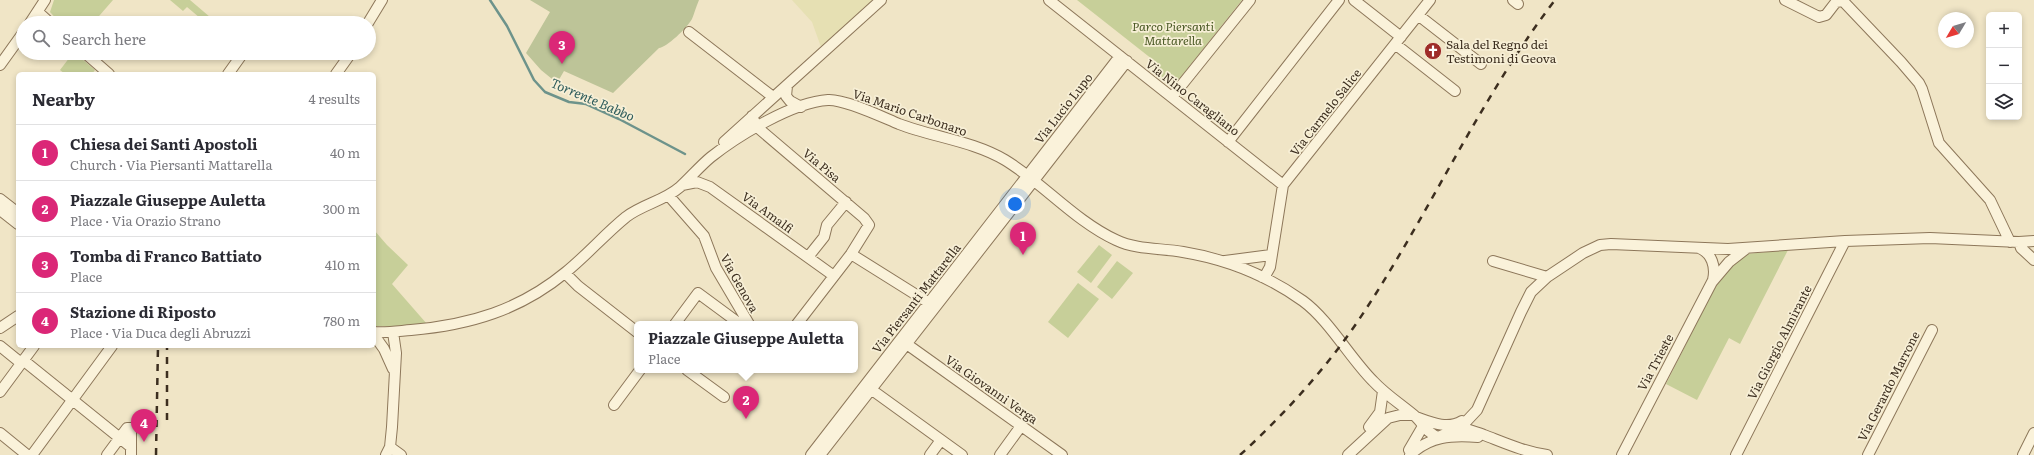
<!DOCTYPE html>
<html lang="en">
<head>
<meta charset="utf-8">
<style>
  body { margin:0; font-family:Literata,serif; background:#f7f7f7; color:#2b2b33 }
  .controls { position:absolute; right:12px; top:12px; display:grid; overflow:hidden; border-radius:6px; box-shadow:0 2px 6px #0003 }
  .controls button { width:36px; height:36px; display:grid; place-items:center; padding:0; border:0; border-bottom:1px solid #e1e1e2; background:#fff; color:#2b2b33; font:20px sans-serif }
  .compass { position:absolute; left:1938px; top:12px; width:36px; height:36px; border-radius:50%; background:#fff; box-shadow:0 2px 6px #0003; rotate:232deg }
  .you { position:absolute; left:1015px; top:204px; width:14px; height:14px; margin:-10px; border:3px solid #fff; border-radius:50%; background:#1a73e8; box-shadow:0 0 0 6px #1a73e833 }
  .badge { display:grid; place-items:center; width:26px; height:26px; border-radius:50%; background:#db2777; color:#fff; font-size:13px; font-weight:700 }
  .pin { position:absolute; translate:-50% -33px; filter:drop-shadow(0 1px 2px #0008) }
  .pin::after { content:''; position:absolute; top:21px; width:14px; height:12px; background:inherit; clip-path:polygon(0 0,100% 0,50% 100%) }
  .popup { position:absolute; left:634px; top:321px; width:224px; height:52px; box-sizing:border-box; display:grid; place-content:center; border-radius:6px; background:#fff; filter:drop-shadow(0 1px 3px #0005); font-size:13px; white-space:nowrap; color:#7c7c81 }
  .popup b { font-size:15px; color:#2b2b33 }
  .popup::after { content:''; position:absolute; left:50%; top:100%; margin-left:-8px; border:8px solid transparent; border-top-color:#fff }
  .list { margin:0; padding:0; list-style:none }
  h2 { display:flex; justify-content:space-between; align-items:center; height:52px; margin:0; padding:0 16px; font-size:17px }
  h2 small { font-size:13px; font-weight:400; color:#7c7c81 }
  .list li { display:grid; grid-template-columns:26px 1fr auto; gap:12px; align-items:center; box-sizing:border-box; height:56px; padding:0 16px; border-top:1px solid #e1e1e2 }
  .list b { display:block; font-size:15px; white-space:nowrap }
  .list p { margin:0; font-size:13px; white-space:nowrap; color:#7c7c81 }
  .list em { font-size:13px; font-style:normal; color:#7c7c81 }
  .icon { flex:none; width:22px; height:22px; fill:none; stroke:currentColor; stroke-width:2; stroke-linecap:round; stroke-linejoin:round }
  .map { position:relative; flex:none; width:2034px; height:455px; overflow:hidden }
  .search { position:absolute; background:#fff; box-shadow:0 2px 6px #0003; left:16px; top:16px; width:360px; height:44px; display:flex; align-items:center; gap:10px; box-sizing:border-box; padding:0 14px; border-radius:22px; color:#7c7c81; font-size:15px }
  .panel { position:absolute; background:#fff; box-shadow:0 2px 6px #0003; left:16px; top:72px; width:360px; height:276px; border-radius:6px }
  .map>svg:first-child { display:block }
</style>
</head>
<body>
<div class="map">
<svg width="2034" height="455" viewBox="0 0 2034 455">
  <rect width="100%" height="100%" fill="#f0e5c6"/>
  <!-- farmland -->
  <path fill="#e6e0b3" d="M 792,0 L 873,0 L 821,47 L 812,22 Z"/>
  <!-- green -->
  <path fill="#c7cf99" d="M 54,0 L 113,0 L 93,23 L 60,23 L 50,12 Z
    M 170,0 L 190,0 L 217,23 L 206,23 L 187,7 L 183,11 Z
    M 1077,0 L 1242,0 L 1172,88 L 1151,71 L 1157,63 Z
    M 73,53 L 75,53 L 95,70 L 92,74 L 65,74 L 60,70 Z
    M 374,230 L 387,245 L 408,265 L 392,284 L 427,324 L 391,327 L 374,326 Z
    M 1099,245 L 1112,255 L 1091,283 L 1077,272 Z
    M 1788,250 L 1740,344 L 1729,338 L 1697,400 L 1666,384 L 1716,285 L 1725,271 L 1746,254 Z
    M 1117,261 L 1133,273 L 1112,299 L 1097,287 Z
    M 1078,283 L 1099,299 L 1068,338 L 1048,322 Z"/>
  <!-- cemetery -->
  <path fill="#bdc498" d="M 530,0 L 699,0 C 696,7 694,14 692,19 C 687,28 666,48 659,48 L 613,93 L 564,71 L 557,83 L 541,70 L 526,53 L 550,12 Z"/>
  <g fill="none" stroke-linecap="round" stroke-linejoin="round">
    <!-- stream -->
    <path stroke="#6d938b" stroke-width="2.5" d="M 490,0 L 507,26 L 534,80 L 545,92 L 569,102 L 586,104 L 619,119 L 685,154"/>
    <defs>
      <path id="minor" d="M 1049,0 L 1283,185
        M 1354,0 L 1401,37
        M 1513,0 L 1518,4
        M 1785,0 L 1819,17 L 1826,15 L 1836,2 L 1843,1 L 1901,62 L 1919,83 L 1922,89 L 1939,143 L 1990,200 L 2010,242
        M 38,12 L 50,23
        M 1418,15 L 1481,64
        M 30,23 L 45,0
        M 368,23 L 382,0
        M 689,32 L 773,97
        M 1395,44 L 1455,91
        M 85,53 L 109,74
        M 0,65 L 23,33
        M 228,74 L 243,53
        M 336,74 L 351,53
        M 787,86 L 786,96 L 790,101 L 801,107
        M 1172,97 L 1250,0
        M 752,116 L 757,127 L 864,218 L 869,225 L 851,254 L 797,324
        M 724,142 L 881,0
        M 1228,142 L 1339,0
        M 682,185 L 697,182 L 710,187 L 834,276
        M 669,196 L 704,236 L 716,268 L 749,324
        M 0,199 L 18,213
        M 0,210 L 18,224
        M 2019,242 L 2021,248 L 2034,260
        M 1699,248 C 1712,253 1716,267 1713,280
        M 851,254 L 934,306
        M 808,257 L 824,237 L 827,225 L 846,202
        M 1225,261 L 1271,255
        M 1493,261 L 1547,277
        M 565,273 L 578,286 L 637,332
        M 1262,277 L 1265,276 L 1270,267 L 1283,185 L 1430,0
        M 675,324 L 698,293 L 740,324
        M 0,328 L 18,316
        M 374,332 C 387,333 399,331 411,330 C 470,325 520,310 566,272 C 587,255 605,234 626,217 C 643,204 664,201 680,187 C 691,177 700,166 711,157 C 739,135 793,102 828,100 C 845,99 882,117 899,124 C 933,137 973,141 1005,160 C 1043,183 1075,221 1116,240 C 1137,250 1160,248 1183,252 C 1226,259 1268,276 1303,301 C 1329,320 1350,358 1373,381 C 1386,395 1402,405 1416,417 C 1424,425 1427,433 1438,437 L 1461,427 L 1477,410 L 1521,312 L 1531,292 L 1547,277 L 1583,253 L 1600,245 L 1611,244 L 1728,249 L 1845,241 L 1930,238 L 2019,242 L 2034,241
        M 374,335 L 384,349 L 393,369
        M 901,340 L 1062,455
        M 0,346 L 21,363
        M 23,360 L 131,447
        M 687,370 L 724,397
        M 870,383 L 872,390 L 962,455
        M 0,392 L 34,346
        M 614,405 L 640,370
        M 1416,417 C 1430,422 1447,430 1462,421
        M 1457,425 C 1466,430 1475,431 1484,435 C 1505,443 1525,452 1547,455
        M 1369,427 L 1380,412 L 1383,391
        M 0,433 L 27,455
        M 390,447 L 401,455
        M 1409,450 L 1423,426 L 1428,423
        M 32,455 L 112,346
        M 107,455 L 127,428 L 131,428 L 131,455
        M 386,455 L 390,447 L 392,427 L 396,353 L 393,332
        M 811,455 L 1120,56
        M 820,455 L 1127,61
        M 930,455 L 941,440
        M 1000,455 L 1021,426
        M 1348,455 L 1388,418 L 1400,415 L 1413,415
        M 1410,455 C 1430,436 1451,435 1478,437
        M 1622,455 L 1712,282 L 1729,262 L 1747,248
        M 1736,455 L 1845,241
        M 1868,455 L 1932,330
        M 2023,455 L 2034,433"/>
    </defs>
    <!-- minor casing -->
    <use href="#minor" stroke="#8d775a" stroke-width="12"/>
    <!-- minor -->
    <use href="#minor" stroke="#faf2da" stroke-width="10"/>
    <!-- rail -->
    <path stroke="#3c2e1f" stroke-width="2.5" stroke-dasharray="7 7" stroke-linecap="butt" d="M 167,420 L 167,346
      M 156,455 L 158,346
      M 1240,455 C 1286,413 1330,364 1364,312 C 1431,210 1481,97 1555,0"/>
  </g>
  <!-- icons -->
  <defs>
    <symbol id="church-disc" viewBox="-11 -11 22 22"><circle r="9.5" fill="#9e2b28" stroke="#f7efd6"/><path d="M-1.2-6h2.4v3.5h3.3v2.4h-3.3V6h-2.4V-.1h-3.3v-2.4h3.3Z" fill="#fff"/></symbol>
  </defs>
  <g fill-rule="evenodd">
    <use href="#church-disc" x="1423" y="41" width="20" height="20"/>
  </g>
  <g text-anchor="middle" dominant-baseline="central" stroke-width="3.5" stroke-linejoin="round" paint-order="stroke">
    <!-- park labels -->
    <g font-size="12" font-style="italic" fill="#4a5925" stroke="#f7efd6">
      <text x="1173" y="26">Parco Piersanti<tspan x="1173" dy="14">Mattarella</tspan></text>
    </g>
    <!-- poi labels -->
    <g font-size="12" fill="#3c2e1f" stroke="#f7efd6" text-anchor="start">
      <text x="1446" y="44">Sala del Regno dei<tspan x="1446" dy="14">Testimoni di Geova</tspan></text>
    </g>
    <!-- street labels -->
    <g font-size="12" fill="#3c2e1f" stroke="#f7efd6">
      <text transform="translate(1193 97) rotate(38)">Via Nino Caragliano</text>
      <text transform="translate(1063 108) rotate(-52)">Via Lucio Lupo</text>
      <text transform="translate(910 112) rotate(19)">Via Mario Carbonaro</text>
      <text transform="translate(1325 112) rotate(-52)">Via Carmelo Salice</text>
      <text transform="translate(822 165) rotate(40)">Via Pisa</text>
      <text transform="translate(768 212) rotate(36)">Via Amalfi</text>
      <text transform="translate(740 283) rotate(61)">Via Genova</text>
      <text transform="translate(916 298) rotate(-52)">Via Piersanti Mattarella</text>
      <text transform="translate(1779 342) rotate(-63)">Via Giorgio Almirante</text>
      <text transform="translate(1655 362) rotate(-62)">Via Trieste</text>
      <text transform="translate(1888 386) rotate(-63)">Via Gerardo Marrone</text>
      <text transform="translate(992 389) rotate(35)">Via Giovanni Verga</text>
    </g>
    <!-- water labels -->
    <g font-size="13" font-style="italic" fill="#2e5c5b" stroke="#f7efd6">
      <text transform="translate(593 99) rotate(23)">Torrente Babbo</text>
    </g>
  </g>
</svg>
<div class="controls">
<button>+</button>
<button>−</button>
<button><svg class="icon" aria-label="layers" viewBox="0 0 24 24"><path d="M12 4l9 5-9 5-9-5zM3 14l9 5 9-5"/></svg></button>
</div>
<svg class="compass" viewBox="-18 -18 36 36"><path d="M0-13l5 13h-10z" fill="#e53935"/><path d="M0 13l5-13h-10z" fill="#7c7c81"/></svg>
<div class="you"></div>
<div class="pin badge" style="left:1023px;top:255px">1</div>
<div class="pin badge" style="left:746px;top:419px">2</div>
<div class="popup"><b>Piazzale Giuseppe Auletta</b>Place</div>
<div class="pin badge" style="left:562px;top:64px">3</div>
<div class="pin badge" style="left:144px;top:442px">4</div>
<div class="search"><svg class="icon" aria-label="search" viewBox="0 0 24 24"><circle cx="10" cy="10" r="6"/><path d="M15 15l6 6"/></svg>Search here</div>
<section class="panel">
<h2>Nearby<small>4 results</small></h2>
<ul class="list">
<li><span class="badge">1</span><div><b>Chiesa dei Santi Apostoli</b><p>Church · Via Piersanti Mattarella</p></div><em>40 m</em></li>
<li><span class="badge">2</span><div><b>Piazzale Giuseppe Auletta</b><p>Place · Via Orazio Strano</p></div><em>300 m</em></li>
<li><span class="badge">3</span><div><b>Tomba di Franco Battiato</b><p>Place</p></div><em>410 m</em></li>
<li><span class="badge">4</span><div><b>Stazione di Riposto</b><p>Place · Via Duca degli Abruzzi</p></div><em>780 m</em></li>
</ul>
</section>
</div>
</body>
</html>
